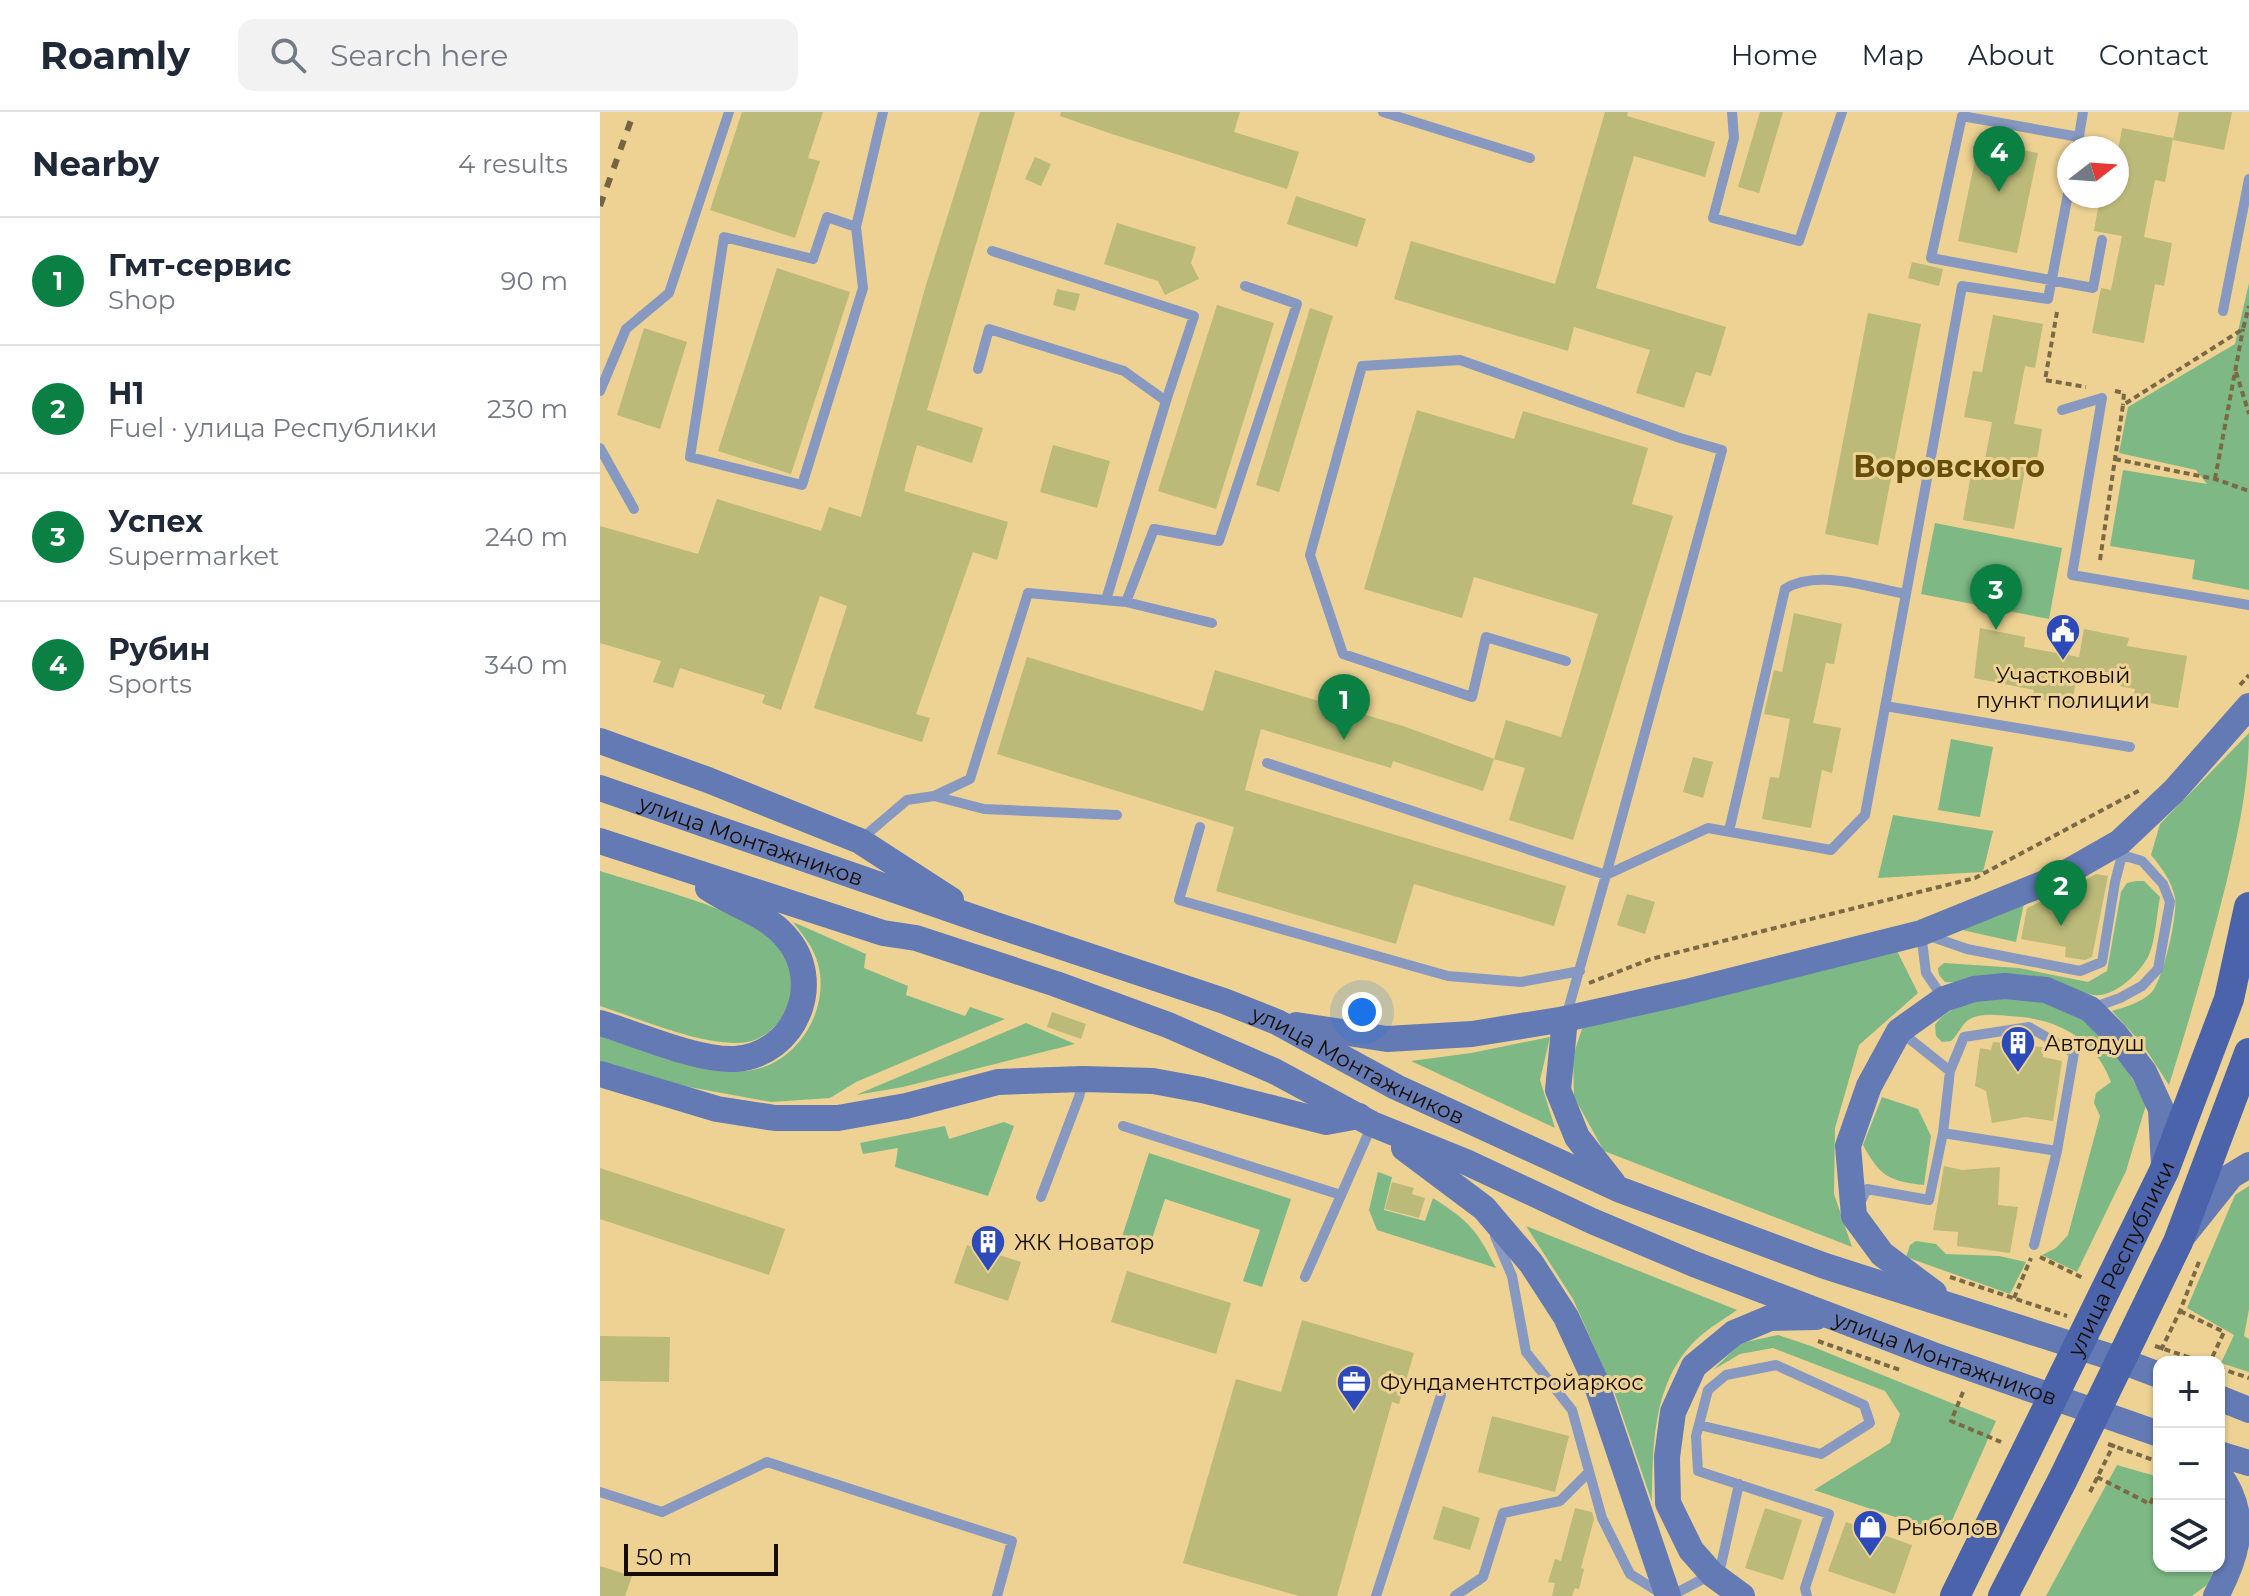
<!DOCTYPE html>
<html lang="en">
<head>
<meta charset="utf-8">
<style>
  body { margin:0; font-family:Montserrat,sans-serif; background:#f2f2f3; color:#1f2937 }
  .controls { position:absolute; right:24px; bottom:24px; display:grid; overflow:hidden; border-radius:16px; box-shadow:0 2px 6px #0004 }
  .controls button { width:72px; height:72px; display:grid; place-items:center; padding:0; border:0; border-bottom:2px solid #e0e1e3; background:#fff; color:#1f2937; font:40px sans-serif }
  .compass { position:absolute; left:1457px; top:24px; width:72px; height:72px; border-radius:50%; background:#fff; box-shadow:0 2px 6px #0004; rotate:73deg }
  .scale { position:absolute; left:24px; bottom:20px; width:154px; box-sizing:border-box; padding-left:8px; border:4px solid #160c00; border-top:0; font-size:22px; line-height:28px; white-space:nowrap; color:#160c00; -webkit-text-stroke:6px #edd293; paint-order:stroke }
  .you { position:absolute; left:762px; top:900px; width:28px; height:28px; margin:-20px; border:6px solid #fff; border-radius:50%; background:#1a73e8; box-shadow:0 0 0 12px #1a73e833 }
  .badge { display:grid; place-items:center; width:52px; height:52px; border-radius:50%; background:#0b8043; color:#fff; font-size:26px; font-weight:700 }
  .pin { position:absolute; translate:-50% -66px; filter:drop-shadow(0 2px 4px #0008) }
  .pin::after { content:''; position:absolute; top:42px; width:28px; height:24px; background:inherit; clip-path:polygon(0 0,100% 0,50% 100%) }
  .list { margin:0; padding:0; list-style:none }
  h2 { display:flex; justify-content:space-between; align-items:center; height:104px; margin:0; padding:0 32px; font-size:34px }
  h2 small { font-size:26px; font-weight:400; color:#747a83 }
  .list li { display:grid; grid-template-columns:52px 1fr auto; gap:24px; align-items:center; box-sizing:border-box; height:128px; padding:0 32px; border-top:2px solid #e0e1e3 }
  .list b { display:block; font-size:30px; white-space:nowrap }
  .list p { margin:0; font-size:26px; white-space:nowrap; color:#747a83 }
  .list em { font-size:26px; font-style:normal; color:#747a83 }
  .icon { flex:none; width:44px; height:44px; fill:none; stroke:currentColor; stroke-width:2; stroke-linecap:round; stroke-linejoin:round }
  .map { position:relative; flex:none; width:1649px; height:1484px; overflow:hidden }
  header { display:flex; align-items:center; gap:48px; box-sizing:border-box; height:112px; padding:0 40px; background:#fff; border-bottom:2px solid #e0e1e3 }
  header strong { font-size:38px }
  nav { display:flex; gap:44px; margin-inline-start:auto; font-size:28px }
  .search { width:560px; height:72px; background:#f2f2f3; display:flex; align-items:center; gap:20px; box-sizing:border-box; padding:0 28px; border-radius:16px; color:#747a83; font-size:30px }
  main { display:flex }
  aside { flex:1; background:#fff }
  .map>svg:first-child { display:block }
</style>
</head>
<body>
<header>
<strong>Roamly</strong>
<div class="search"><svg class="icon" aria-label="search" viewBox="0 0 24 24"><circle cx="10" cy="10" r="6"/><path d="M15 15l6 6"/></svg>Search here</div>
<nav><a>Home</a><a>Map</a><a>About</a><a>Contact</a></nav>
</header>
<main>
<aside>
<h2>Nearby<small>4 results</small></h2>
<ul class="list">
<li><span class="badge">1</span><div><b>Гмт-сервис</b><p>Shop</p></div><em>90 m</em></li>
<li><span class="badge">2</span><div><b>Н1</b><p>Fuel · улица Республики</p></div><em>230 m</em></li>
<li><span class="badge">3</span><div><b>Успех</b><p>Supermarket</p></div><em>240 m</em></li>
<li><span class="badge">4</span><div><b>Рубин</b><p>Sports</p></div><em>340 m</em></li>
</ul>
</aside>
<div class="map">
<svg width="1649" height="1484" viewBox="0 0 1649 1484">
  <rect width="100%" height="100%" fill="#edd293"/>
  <!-- green -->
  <path fill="#7eb985" d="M 1649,171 L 1649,478 L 1592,467 L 1595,448 L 1510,434 L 1523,358 L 1607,372 L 1596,358 L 1519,341 L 1528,295 L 1635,232 Z
    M 1335,411 L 1462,436 L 1449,507 L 1321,482 Z
    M 1649,621 C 1649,672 1638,722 1626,772 C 1609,840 1590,906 1569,973 L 1543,933 L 1512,899 C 1525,895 1540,891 1551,881 C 1563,869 1578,803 1575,786 C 1572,769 1561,755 1551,743 L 1560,712 Z
    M 1351,627 L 1393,635 L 1380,705 L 1338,698 Z
    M 1293,703 L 1393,719 L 1383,760 L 1278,766 Z
    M 0,759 C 40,772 150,800 174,828 C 188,844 197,870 190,890 C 183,908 167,927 147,930 C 110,937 37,906 0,894 Z
    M 1536,769 L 1544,769 L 1560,785 C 1557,801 1555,832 1548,845 C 1538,863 1511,889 1489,882 C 1467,876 1448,864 1425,863 C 1398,861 1371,872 1345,870 L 1339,863 L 1338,856 L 1344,851 L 1419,856 L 1488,870 L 1507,859 L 1521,780 L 1527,771 Z
    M 1424,791 L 1416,830 L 1358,817 Z
    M 193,810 L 266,842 L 264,856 L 308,874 L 306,883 L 365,904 L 370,895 L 405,907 L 256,970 L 230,986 L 171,990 L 62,970 L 0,950 L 0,922 C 37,933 107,961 143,959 C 194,957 231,900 218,852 C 214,836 203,823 193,810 Z
    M 1297,839 L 1318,881 L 1259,933 L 1235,1016 L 1234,1082 L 1252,1135 L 1004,1039 L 974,985 L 973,944 L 983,914 Z
    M 1416,885 C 1435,887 1453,891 1471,899 C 1502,914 1532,963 1546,993 L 1526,1059 L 1477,1160 L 1442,1143 L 1456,1136 L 1468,1123 L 1500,1004 L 1494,991 L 1496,981 L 1511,970 C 1494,925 1456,906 1409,904 C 1398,903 1382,901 1372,906 C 1362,910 1359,922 1351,929 L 1342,930 L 1336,924 L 1335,913 C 1351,889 1389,887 1416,885 Z
    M 426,911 L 475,932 L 303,975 L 256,983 Z
    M 950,925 L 940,968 L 955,1016 L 811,949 L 871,941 Z
    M 1282,985 L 1318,997 L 1331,1024 L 1324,1073 C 1288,1069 1280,1064 1263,1033 Z
    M 404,1010 L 414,1014 L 388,1084 L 295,1055 L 298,1036 L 263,1042 L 260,1031 L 345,1014 L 349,1027 Z
    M 549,1041 L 691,1087 L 662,1175 L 643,1169 L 660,1118 L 565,1087 L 548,1139 L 520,1131 Z
    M 778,1060 L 792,1065 L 784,1098 L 825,1109 L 833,1086 C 870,1110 876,1117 896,1156 L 777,1118 L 769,1098 Z
    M 1649,1074 L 1649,1197 L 1644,1224 L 1649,1227 L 1649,1260 L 1621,1251 L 1634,1223 L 1587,1196 L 1635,1083 Z
    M 926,1114 L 1137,1198 C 1124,1207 1109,1216 1097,1227 C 1052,1270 1053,1333 1052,1390 L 1015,1282 L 973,1187 Z
    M 1316,1129 L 1336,1132 L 1346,1142 L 1399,1144 L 1426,1150 L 1410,1182 L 1306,1145 L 1310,1133 Z
    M 1178,1223 L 1211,1234 L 1396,1309 L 1346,1422 L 1214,1378 L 1290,1331 L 1300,1302 L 1285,1279 L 1173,1236 L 1140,1242 L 1113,1258 L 1141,1231 Z
    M 1517,1353 L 1559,1365 L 1559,1454 L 1615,1454 L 1608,1472 L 1592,1484 L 1446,1484 Z"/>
  <!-- building -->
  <path fill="#bbba79" d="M 142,0 L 223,0 L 208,46 L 220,49 L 195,126 L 110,98 Z
    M 380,0 L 415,0 L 327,298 L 383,316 L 372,351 L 317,333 L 304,379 L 408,410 L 397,448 L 373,440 L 316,602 L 330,606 L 322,630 L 214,596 L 247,494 L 220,484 L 181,598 L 162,591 L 165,583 L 80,556 L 73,576 L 53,570 L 61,549 L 0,531 L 0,414 L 98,442 L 117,387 L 221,419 L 229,395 L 261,405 L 326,173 Z
    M 461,0 L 640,0 L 634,20 L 699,40 L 687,77 L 512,22 L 460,4 Z
    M 1005,0 L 1028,0 L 1027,4 L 1115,30 L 1105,65 L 1034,44 L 996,176 L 1126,215 L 1111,264 L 1096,260 L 1084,296 L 1036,281 L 1050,238 L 974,215 L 968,239 L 794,187 L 811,129 L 955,172 Z
    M 1160,0 L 1183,0 L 1159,81 L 1138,75 Z
    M 1579,0 L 1632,0 L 1624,38 L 1573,28 Z
    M 1522,16 L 1573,26 L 1565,70 L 1555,68 L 1544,125 L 1572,131 L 1564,174 L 1555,172 L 1544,231 L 1492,221 L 1501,176 L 1511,178 L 1522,124 L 1494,119 L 1500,84 L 1517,84 L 1517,44 Z
    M 1379,29 L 1438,41 L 1417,141 L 1358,129 Z
    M 435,45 L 451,52 L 441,74 L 425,67 Z
    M 696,84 L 766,107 L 757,135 L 687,112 Z
    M 517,111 L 596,135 L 591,151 L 599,167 L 565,183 L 558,169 L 504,152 Z
    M 1312,150 L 1343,157 L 1339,174 L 1308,166 Z
    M 177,156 L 250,180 L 191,362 L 118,339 Z
    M 457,177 L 480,182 L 475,199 L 453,193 Z
    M 617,193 L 674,211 L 616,397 L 558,379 Z
    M 710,196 L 733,204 L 679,380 L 656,373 Z
    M 1268,201 L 1321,212 L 1278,433 L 1225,422 Z
    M 1393,203 L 1443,212 L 1435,256 L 1425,254 L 1414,312 L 1442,317 L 1435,360 L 1425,358 L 1414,417 L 1363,408 L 1371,362 L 1382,364 L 1392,310 L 1364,305 L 1373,259 L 1382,260 Z
    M 44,216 L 87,230 L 60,317 L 17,303 Z
    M 817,298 L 914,327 L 923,299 L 1048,336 L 1032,392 L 1073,404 L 973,728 L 909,708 L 925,656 L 894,647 L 906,608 L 961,625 L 998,502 L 874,465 L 862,506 L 764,477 Z
    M 453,333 L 510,349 L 497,396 L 440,380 Z
    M 1194,501 L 1242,512 L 1234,552 L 1226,551 L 1213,611 L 1241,616 L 1232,661 L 1222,658 L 1211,716 L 1162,707 L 1170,665 L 1179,666 L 1190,607 L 1164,602 L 1174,558 L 1182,560 Z
    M 1380,516 L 1425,525 L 1424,535 L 1479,545 L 1484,517 L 1529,526 L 1527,534 L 1587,544 L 1578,596 L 1533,588 L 1535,577 L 1477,566 L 1471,593 L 1432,586 L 1434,578 L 1374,566 Z
    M 427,545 L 603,599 L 615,558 L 803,614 L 894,647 L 883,679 L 793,649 L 791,656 L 661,617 L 645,678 L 966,774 L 954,814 L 814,772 L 796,832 L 616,779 L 634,715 L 397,642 Z
    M 1093,645 L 1113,650 L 1103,686 L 1083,680 Z
    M 1496,762 L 1508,764 L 1492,845 L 1485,848 L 1465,845 L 1466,835 L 1421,827 L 1427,796 L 1442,789 L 1474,795 L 1478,772 Z
    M 1027,782 L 1055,790 L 1045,822 L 1017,813 Z
    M 452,900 L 486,912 L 481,927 L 447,915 Z
    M 1393,930 L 1443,935 L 1443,945 L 1462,949 L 1453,1009 L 1426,1005 L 1392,1011 L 1386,979 L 1375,974 L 1380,936 L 1391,938 Z
    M 1344,1054 L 1362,1058 L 1400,1055 L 1398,1093 L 1418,1095 L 1410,1141 L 1357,1134 L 1358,1120 L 1333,1118 Z
    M 0,1056 L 185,1117 L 169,1163 L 0,1107 Z
    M 792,1070 L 814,1076 L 812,1082 L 825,1086 L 819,1106 L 785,1097 Z
    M 367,1133 L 421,1150 L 408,1189 L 354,1171 Z
    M 527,1159 L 631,1191 L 616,1242 L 511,1210 Z
    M 702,1208 L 814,1241 L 799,1292 L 792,1290 L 737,1484 L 699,1484 L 583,1451 L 636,1267 L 681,1280 Z
    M 0,1224 L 70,1225 L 69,1270 L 0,1269 Z
    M 892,1304 L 969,1324 L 955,1380 L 878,1360 Z
    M 843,1394 L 880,1406 L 870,1438 L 833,1427 Z
    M 975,1396 L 992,1400 L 994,1407 L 981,1456 L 984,1457 L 979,1477 L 975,1476 L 972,1484 L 952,1484 L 955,1471 L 948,1470 L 955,1447 L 961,1449 Z
    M 1165,1396 L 1202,1408 L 1183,1468 L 1145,1456 Z
    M 1246,1410 L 1312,1433 L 1295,1482 L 1228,1459 Z
    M 0,1454 L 32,1464 L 25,1484 L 0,1484 Z"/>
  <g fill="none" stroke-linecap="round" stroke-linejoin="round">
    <!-- path -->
    <path stroke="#7b6945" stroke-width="4" stroke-dasharray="6 4" stroke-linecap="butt" d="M 1457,200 L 1445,268 L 1486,275
      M 1636,260 L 1649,302
      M 1515,279 L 1524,281 L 1523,293
      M 1515,347 L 1615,367 L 1649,379
      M 1615,367 L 1643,217
      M 1500,448 L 1523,293 L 1643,217 L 1649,194
      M 1640,573 L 1649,563
      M 989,871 L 1051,847 L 1375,766 L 1540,678
      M 1440,1145 L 1485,1167
      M 1350,1165 L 1467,1204
      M 1414,1186 L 1431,1146
      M 1580,1199 L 1624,1220 L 1610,1250
      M 1218,1229 L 1300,1258
      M 1555,1234 L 1603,1250
      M 1561,1238 L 1580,1199 L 1600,1147
      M 1619,1256 L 1649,1266
      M 1363,1280 L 1351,1309 L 1401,1330
      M 1508,1332 L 1559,1350
      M 1497,1365 L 1550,1392 L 1559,1374
      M 1490,1380 L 1514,1332"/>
    <!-- lane -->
    <path stroke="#8899c1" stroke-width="10" d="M 783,0 L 930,46
      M 1132,0 L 1134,26 L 1113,106 L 1199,129 L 1242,0
      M 1479,25 L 1362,4 L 1331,146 L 1493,176 L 1502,128
      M 1477,36 L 1483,0
      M 256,115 L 227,105 L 213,147 L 124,125 L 90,345 L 202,373 L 263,176 L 256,115 L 283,0
      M 392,139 L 594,204 L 566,289 L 506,488
      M 1623,199 L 1649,67
      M 378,257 L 389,217 L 524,259 L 566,289
      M 0,279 L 26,217 L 69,181 L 129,0
      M 1462,298 L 1502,286 L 1472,463 L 1649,493
      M 0,336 L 34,397
      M 526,490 L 554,417 L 619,429 L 697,192 L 645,174
      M 966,549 L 886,525 L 872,585 L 743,542 L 710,443 L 762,254 L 860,248 L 1080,326 L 1122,338 L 1006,763 L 1108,716 L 1231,738 L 1265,703 L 1306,482
      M 1285,594 L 1530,635
      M 667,651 L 1006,763 L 966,905
      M 334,684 L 384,697 L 517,703
      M 600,715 L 579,788 L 848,864 L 921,870 L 980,859
      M 1129,719 L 1185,477 C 1216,456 1272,476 1306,482 L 1362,174 L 1448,187 L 1469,77
      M 260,728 L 307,688 L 334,684 L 370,667 L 428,481 L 526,490 L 612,511
      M 1343,886 L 1326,861 L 1321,821 L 1367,837 L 1480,859 L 1502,850 L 1515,770 L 1522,743 L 1520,732
      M 1492,896 L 1520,886 L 1542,874 L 1558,857 L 1570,790 L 1563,772 L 1542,749 L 1522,743
      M 523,1014 L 741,1083
      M 1343,1021 L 1457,1039 L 1474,941 L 1429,915 L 1364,925 L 1350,959
      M 441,1085 L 479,985 L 483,969
      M 1260,1091 L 1267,1077 L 1329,1088 L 1343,1021 L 1350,959 L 1301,920
      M 895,1124 L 912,1164 L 926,1240 L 972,1298 L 1002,1406 L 1030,1462 L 1062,1482
      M 1434,1133 L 1457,1039
      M 705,1165 L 772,1013
      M 1099,1313 L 1221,1342 L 1270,1311 L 1264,1293 L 1176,1253 L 1126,1263 L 1108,1278 L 1096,1324 L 1098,1359 L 1229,1402 L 1205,1476 L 1207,1484
      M 0,1380 L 62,1400 L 167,1350 L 412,1429 L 397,1484
      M 776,1484 L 841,1283
      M 855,1484 L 883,1465 L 903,1401 L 960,1389 L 989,1360
      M 1071,1484 L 1112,1462 L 1121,1453 L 1139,1372"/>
    <!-- secondary -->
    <g stroke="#637ab5" stroke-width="26">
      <path d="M 0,629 L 108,668 L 260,729 L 351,788"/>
      <path id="s1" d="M 0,676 L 384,809 L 624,889 L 677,910 L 796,975 L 1018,1077 L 1225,1154 L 1511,1245 L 1559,1263"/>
      <path id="s2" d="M 0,729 L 283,821 L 316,826 L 456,872 L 568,913 L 674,959 L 772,1012 L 866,1050 L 992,1109 L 1094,1152 L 1333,1243 L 1559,1322"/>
      <path d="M 965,907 L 958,978 L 977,1025 L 1013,1071"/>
      <path d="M 0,911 C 37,922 98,949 135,947 C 196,943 226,869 185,824 C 166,802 133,793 108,776"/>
      <path d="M 696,913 L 787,927 L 872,922 L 965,907 L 1086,880 L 1321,821 L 1457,766 L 1520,730 L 1574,679 L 1649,594"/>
      <path d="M 0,962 L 117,997 L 175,1006 L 238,1006 L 306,994 L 398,970 L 483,967 L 553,969 L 602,978 L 726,1010 L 759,1004"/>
      <path d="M 804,1036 L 884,1096 L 931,1151 L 966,1205 L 995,1268 L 1068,1484"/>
      <path d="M 1583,1124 L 1631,1064 L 1649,1053"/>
      <path d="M 1334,1181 L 1282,1142 L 1254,1104 L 1248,1034 L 1269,974 L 1299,919 L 1344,887 L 1374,877 L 1405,874 L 1446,878 L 1490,897 L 1515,922 L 1544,960 L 1561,997 L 1564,1054"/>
      <path d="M 1619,1286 L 1649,1298"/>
      <path d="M 1619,1342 L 1649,1351"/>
      <path d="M 1142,1484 L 1112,1462 L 1091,1438 L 1068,1391 L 1067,1345 L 1073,1300 L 1094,1254 L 1134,1221 L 1170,1206 L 1216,1205"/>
      <path d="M 1616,1484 C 1639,1441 1649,1403 1619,1362"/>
    </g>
    <!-- primary -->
    <g stroke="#4a63ab" stroke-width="30">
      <path id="s3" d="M 1355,1484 L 1564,1059 L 1629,887 L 1649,795"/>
      <path d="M 1403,1484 L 1463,1367 L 1578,1130 L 1649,941"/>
    </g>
    <!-- rail -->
    <path stroke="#756441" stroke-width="6" stroke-dasharray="10 10" stroke-linecap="butt" d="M 0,94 L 34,0"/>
  </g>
  <!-- icons -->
  <defs>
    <symbol id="civic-pin" viewBox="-11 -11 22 30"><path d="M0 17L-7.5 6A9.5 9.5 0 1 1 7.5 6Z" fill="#2c4aba" stroke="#edd293"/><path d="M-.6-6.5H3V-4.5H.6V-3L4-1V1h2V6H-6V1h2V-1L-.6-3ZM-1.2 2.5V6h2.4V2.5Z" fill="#fff"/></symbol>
    <symbol id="building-pin" viewBox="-11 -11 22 30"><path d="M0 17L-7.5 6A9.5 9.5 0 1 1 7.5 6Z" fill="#2c4aba" stroke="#edd293"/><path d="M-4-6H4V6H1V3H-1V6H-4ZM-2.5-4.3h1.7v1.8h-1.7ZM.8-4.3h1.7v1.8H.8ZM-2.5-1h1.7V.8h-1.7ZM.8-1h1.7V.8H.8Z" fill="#fff"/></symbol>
    <symbol id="office-pin" viewBox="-11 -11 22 30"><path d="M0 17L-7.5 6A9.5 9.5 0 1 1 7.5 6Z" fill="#2c4aba" stroke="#edd293"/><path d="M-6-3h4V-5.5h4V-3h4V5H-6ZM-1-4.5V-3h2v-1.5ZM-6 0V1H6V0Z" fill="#fff"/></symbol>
    <symbol id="shop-pin" viewBox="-11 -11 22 30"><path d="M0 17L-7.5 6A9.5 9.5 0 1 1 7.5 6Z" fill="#2c4aba" stroke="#edd293"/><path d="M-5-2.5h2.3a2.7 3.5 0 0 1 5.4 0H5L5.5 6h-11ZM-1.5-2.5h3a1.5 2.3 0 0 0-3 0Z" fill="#fff"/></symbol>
  </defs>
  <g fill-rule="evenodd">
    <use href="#civic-pin" x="1443" y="499" width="40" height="54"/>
    <use href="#building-pin" x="1398" y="911" width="40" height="54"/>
    <use href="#building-pin" x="368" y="1110" width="40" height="54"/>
    <use href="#office-pin" x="734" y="1250" width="40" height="54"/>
    <use href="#shop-pin" x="1250" y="1395" width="40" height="54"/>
  </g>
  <g text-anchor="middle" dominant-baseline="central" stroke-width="6" stroke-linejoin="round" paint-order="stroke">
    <!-- poi labels -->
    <g font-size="22" fill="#160c00" stroke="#edd293" text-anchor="start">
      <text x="1463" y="563" text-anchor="middle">Участковый<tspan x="1463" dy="25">пункт полиции</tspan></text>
      <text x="1444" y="931">Автодуш</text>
      <text x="414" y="1130">ЖК Новатор</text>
      <text x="780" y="1270">Фундаментстройаркос</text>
      <text x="1296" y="1415">Рыболов</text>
    </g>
    <!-- street labels -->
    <g font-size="22" fill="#160c00" stroke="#edd293">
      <text stroke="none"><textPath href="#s1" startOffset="160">улица Монтажников</textPath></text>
      <text stroke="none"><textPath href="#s1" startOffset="808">улица Монтажников</textPath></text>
      <text stroke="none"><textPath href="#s3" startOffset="376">улица Республики</textPath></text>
      <text stroke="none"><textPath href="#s2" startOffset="1444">улица Монтажников</textPath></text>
    </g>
    <!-- district labels -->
    <g font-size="30" font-weight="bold" fill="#654e08" stroke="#edd293">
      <text x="1349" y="354">Воровского</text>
    </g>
  </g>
</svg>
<div class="controls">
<button>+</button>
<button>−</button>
<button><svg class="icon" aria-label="layers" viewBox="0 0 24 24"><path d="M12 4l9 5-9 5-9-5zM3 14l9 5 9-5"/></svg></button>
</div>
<svg class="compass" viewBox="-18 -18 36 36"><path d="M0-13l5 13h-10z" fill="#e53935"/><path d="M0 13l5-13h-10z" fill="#747a83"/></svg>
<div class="scale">50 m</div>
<div class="you"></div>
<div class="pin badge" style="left:744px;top:628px">1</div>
<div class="pin badge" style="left:1461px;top:814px">2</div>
<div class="pin badge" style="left:1396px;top:518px">3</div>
<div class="pin badge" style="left:1399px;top:80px">4</div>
</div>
</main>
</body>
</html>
